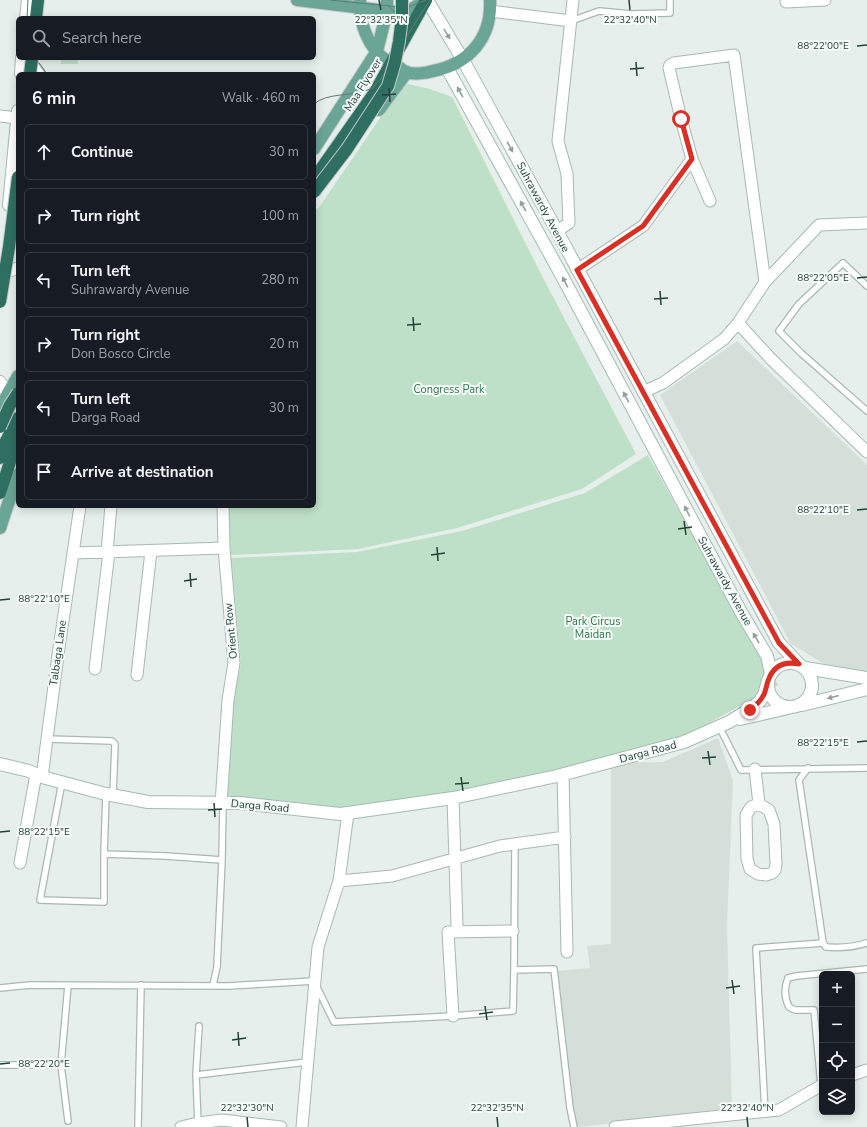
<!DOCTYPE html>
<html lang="en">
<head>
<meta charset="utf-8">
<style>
  body { margin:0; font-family:"Nunito Sans",sans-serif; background:#20242c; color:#f1f3f6 }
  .controls { position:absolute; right:12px; bottom:12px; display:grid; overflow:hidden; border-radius:6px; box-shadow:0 2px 10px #0003 }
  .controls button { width:36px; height:36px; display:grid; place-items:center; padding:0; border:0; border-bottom:1px solid #363941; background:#171b24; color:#f1f3f6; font:20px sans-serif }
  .stop { position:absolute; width:12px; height:12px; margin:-9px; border:3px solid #d93025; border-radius:50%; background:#fff }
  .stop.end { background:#d93025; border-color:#fff; box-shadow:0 1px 4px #0008 }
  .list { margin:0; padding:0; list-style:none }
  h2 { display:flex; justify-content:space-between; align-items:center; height:52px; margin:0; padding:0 16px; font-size:17px }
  h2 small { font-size:13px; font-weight:400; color:#9ea1a6 }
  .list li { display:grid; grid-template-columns:26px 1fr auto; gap:12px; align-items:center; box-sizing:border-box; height:56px; margin:0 8px 8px; padding:0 8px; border:1px solid #363941; border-radius:6px }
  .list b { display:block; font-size:15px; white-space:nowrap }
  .list p { margin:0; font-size:13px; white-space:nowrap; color:#9ea1a6 }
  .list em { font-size:13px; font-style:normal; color:#9ea1a6 }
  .icon { flex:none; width:22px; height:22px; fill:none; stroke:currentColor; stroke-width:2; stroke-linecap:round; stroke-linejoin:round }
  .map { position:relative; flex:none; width:867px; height:1127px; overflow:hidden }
  .search { position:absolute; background:#171b24; box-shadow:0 2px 10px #0003; left:16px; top:16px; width:300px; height:44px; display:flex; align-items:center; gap:10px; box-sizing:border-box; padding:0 14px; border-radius:6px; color:#9ea1a6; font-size:15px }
  .panel { position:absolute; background:#171b24; box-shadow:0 2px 10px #0003; left:16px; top:72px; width:300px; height:436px; border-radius:6px }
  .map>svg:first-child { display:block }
</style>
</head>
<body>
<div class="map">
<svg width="867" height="1127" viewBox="0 0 867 1127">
  <rect width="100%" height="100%" fill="#e6efeb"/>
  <!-- built -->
  <path fill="#d4dfda" d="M 737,341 L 867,465 L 867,673 L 828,666 L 791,644 L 660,395 Z
    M 718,738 L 733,781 L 727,925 L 732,1112 L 576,1127 L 557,971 L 590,968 L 587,946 L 611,944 L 611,763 L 663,762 Z"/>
  <!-- green -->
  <path fill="#bfe0c8" d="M 61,58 L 78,58 L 78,64 L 61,64 Z
    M 404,83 L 430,89 L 452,97 L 544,280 L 636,454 L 582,489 L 457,528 L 358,549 L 231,555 L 228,506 L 314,506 L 314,212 L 320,206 Z
    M 648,455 L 736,614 L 778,685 L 678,740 L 447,799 L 340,809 L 227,796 L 232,704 L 241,664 L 231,558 L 357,552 L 462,531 L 585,493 Z"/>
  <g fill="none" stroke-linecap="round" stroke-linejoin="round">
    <defs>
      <path id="lane" d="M 571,21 L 599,11 L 631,14 L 670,13 L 670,0
        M 33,61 L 42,74
        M 867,286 L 843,263 L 799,304 L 779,331 L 801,353 L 867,411
        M 719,726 L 741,770 L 867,768
        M 47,739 L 112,741 L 115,744 L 113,795
        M 808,768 L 799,780 L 823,943
        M 62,782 L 40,900 L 104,902 L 104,854 L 106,794
        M 104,854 L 166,856 L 222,860
        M 514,970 L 515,844
        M 213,985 L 217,967 L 222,860 L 223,803
        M 0,988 L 30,985 L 228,986 L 314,981 L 334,1022 L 453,1016 L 513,1011 L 514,970 L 554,969 L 570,1108 L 574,1127
        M 0,1065 L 61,1065 L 68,1121
        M 61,1065 L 68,985
        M 196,1075 L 307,1062
        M 821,1085 L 814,1010 L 795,1010 L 789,1007 C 784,997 784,988 788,978 L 796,976 L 867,969
        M 765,1112 L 756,948 L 823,943 L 826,947 C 839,948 854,947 867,943
        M 198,1123 L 196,1075 L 199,1026
        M 138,1127 L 141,985"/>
      <path id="street" d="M 786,2 L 825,0
        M 490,11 L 571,21
        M 0,116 L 17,118
        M 557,231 L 569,223 L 567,174 L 558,141 L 573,0
        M 577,270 L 643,226 L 692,159
        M 2,274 L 18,268
        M 765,282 L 819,225 L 867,223
        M 738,323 L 771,359 L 867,452
        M 643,392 L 663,383 L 724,339 L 738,323 L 765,282 L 734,55 L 674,63 L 670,65 L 669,68 L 681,119 L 692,159 L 710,201
        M 107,552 L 111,506
        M 73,553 L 224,548
        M 95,669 L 109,552
        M 137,675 L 151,551
        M 755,769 L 759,804 L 769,810 L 774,824 L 776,864 L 775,870 L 772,873 L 766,875 L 758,874 L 750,869 L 747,859 L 746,815 L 751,807 L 759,804
        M 563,774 L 567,952
        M 42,777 L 59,648 L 80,506
        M 453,798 L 457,925
        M 221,804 L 228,700 L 234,663 L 224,548 L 223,506
        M 20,863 L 36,774
        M 339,881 L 392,876 L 500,846 L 565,837
        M 453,1016 L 448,932 L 513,931
        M 852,1075 L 867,1070
        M 181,1127 L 198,1123 L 222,1120 L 281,1127
        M 302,1127 L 318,947 L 339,881 L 348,813
        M 615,1127 L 779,1110 L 822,1085"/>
      <path id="secondary" d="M 427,0 L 463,60 L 557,231 L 779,643 L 799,664
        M 26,18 L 28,0
        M 447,68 L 562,276 L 741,612 L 767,656 L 771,673
        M 21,74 L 22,58
        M 9,205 L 18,111
        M 0,382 L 8,393 L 15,398
        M768 685a22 22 0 1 1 44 0a22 22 0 1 1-44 0Z
        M 805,668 L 867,678
        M 802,705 L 867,689
        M 740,719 L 788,708
        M 0,764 L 29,771 L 42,777 L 106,794 L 148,802 L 240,803 L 340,814 L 348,813 L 453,798 L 557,776 L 684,742 L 729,722 L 750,709 L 759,702 L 764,695 L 768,681"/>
      <path id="primary" d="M 297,0 L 396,12 L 410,10 L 426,0
        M 360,0 C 359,23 368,48 387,61 C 390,63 393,64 396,65 C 399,67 402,70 406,72 C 413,75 426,73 433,71 C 469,64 492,38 490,0
        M 379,110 L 407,72
        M 314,149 L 377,51 L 387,11 L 387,0
        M 0,411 L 8,393 L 18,376
        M 0,528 L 18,474"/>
      <path id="highway" d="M 36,18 L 38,0
        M 314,179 L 375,92 L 426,0
        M 0,458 L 5,443 L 18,418
        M 0,493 L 18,437"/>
    </defs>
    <!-- lane casing -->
    <use href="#lane" stroke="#a8b8b2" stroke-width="8"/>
    <!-- street casing -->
    <use href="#street" stroke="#a8b8b2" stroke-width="13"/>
    <!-- secondary casing -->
    <use href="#secondary" stroke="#a4bbb3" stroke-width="14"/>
    <!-- primary casing -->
    <use href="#primary" stroke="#c2cac8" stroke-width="14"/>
    <!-- highway casing -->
    <use href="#highway" stroke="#c2cac8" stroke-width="14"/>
    <!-- lane -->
    <use href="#lane" stroke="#fff" stroke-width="5.5"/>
    <!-- street -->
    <use href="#street" stroke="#fff" stroke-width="11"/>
    <!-- secondary -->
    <use href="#secondary" stroke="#fff" stroke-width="12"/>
    <!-- primary -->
    <use href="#primary" stroke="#6aa596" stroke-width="12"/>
    <!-- highway -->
    <use href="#highway" stroke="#2f6f62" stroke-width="12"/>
    <!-- tram -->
    <path stroke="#5f7d75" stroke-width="1" d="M 330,0 L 399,7 L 408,7 L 426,0
      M 387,5 C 400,15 406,25 403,41
      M 27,18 L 28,0
      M 32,58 L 40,64 L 47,74
      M 314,104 C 327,92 353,97 370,89 C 381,84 396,53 403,42 C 412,28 421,14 430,0"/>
    <defs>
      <path id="highway-bridge" d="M 30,74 L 32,58
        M 314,192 L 347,149 L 388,86 L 395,62 L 399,41 L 402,17 L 402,0
        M 0,302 L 9,247 L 18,177
        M 0,427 L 10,405 L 18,393"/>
    </defs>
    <!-- highway-bridge casing -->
    <use href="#highway-bridge" stroke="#c2cac8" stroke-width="14" stroke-linecap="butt"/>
    <!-- highway-bridge -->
    <use href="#highway-bridge" stroke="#2f6f62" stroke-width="12"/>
  </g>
  <!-- one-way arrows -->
  <defs><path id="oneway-solid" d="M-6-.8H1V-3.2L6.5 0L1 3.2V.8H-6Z"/></defs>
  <g fill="#92a09c">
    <use href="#oneway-solid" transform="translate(447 34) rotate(59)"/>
    <use href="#oneway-solid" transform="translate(460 92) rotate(-119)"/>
    <use href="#oneway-solid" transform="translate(510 147) rotate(61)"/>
    <use href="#oneway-solid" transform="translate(523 206) rotate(-119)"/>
    <use href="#oneway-solid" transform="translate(565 282) rotate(-118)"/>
    <use href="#oneway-solid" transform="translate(626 397) rotate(-118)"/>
    <use href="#oneway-solid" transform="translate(687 511) rotate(-118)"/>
    <use href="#oneway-solid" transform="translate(756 638) rotate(-120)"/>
    <use href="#oneway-solid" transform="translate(833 697) rotate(165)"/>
  </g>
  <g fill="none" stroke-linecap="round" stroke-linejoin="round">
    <!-- route -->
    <path stroke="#d93025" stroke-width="5" d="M 681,119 L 692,159 L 643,226 L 577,270 L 779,643 L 799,664 C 784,661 773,666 768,681 C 766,686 766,692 763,696 C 760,702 755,706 750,710"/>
  </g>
  <!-- ticks -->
  <path fill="none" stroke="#24423a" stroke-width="1.5" d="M 379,0 L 381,10M 629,0 L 630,10M 857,46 L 867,45M 636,62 L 637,76M 630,69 L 644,68M 389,88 L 390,102M 382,95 L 396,94M 857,278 L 867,277M 660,291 L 661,305M 654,299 L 668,298M 413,317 L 414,331M 407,325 L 421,324M 857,510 L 867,509M 684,521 L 686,535M 678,529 L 692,527M 437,547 L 438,561M 431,555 L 445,553M 190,573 L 191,587M 184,581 L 197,579M 0,600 L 10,599M 857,742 L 867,741M 708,751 L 710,765M 702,758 L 716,757M 461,777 L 463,791M 455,784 L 469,783M 214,803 L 215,817M 208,810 L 222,809M 0,832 L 10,831M 732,980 L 734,994M 726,988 L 740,986M 485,1006 L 487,1020M 479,1014 L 493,1012M 238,1032 L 239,1046M 232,1040 L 246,1038M 0,1064 L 10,1063M 247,1117 L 248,1127M 497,1117 L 498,1127M 747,1117 L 748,1127"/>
  <g text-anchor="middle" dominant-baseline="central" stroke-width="4" stroke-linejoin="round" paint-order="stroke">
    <!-- street labels -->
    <g font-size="11" fill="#24423a" stroke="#f7fbf9">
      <text transform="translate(363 85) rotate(-58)">Maa Flyover</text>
      <text transform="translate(543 207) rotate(62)">Suhrawardy Avenue</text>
      <text transform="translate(725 581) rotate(61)">Suhrawardy Avenue</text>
      <text transform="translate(231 631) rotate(-95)">Orient Row</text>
      <text transform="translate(58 653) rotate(-82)">Talbaga Lane</text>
      <text transform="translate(648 752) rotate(-15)">Darga Road</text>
      <text transform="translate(260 806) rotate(5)">Darga Road</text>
    </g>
    <!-- park labels -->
    <g font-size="11" fill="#2d7a4b" stroke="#f7fbf9">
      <text x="449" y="389">Congress Park</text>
      <text x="593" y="621">Park Circus<tspan x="593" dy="13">Maidan</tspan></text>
    </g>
  </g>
  <g font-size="10" text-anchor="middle" fill="#24423a" stroke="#f7fbf9" stroke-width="4" stroke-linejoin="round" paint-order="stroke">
    <text x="381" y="23">22°32'35"N</text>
    <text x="630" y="23">22°32'40"N</text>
    <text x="823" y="49">88°22'00"E</text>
    <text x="823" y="281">88°22'05"E</text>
    <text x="823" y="513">88°22'10"E</text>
    <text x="44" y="602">88°22'10"E</text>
    <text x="823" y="746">88°22'15"E</text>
    <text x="44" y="835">88°22'15"E</text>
    <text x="44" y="1067">88°22'20"E</text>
    <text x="247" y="1111">22°32'30"N</text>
    <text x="497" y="1111">22°32'35"N</text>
    <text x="747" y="1111">22°32'40"N</text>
  </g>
</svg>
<div class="controls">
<button>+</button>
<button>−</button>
<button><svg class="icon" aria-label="locate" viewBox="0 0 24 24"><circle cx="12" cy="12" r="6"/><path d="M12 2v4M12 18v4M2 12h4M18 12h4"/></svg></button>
<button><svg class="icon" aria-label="layers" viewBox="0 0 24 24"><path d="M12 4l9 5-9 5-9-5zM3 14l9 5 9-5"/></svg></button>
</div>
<div class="stop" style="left:681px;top:119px"></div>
<div class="stop end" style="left:750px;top:710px"></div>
<div class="search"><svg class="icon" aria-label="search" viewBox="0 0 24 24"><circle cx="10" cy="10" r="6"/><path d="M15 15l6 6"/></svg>Search here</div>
<section class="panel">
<h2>6 min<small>Walk · 460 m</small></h2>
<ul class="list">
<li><svg class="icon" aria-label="ahead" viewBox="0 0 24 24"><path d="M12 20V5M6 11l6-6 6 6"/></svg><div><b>Continue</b></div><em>30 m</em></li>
<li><svg class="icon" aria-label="right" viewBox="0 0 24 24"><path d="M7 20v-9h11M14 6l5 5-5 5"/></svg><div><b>Turn right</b></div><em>100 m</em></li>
<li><svg class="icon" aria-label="left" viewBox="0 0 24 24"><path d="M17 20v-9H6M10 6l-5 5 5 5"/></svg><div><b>Turn left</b><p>Suhrawardy Avenue</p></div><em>280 m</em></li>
<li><svg class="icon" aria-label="right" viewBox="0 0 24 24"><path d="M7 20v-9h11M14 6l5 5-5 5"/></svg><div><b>Turn right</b><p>Don Bosco Circle</p></div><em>20 m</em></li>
<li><svg class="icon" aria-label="left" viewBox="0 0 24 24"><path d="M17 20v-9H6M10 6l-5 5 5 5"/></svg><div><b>Turn left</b><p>Darga Road</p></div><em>30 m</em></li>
<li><svg class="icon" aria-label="arrive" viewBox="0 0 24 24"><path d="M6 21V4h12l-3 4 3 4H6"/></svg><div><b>Arrive at destination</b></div></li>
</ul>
</section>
</div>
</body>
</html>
